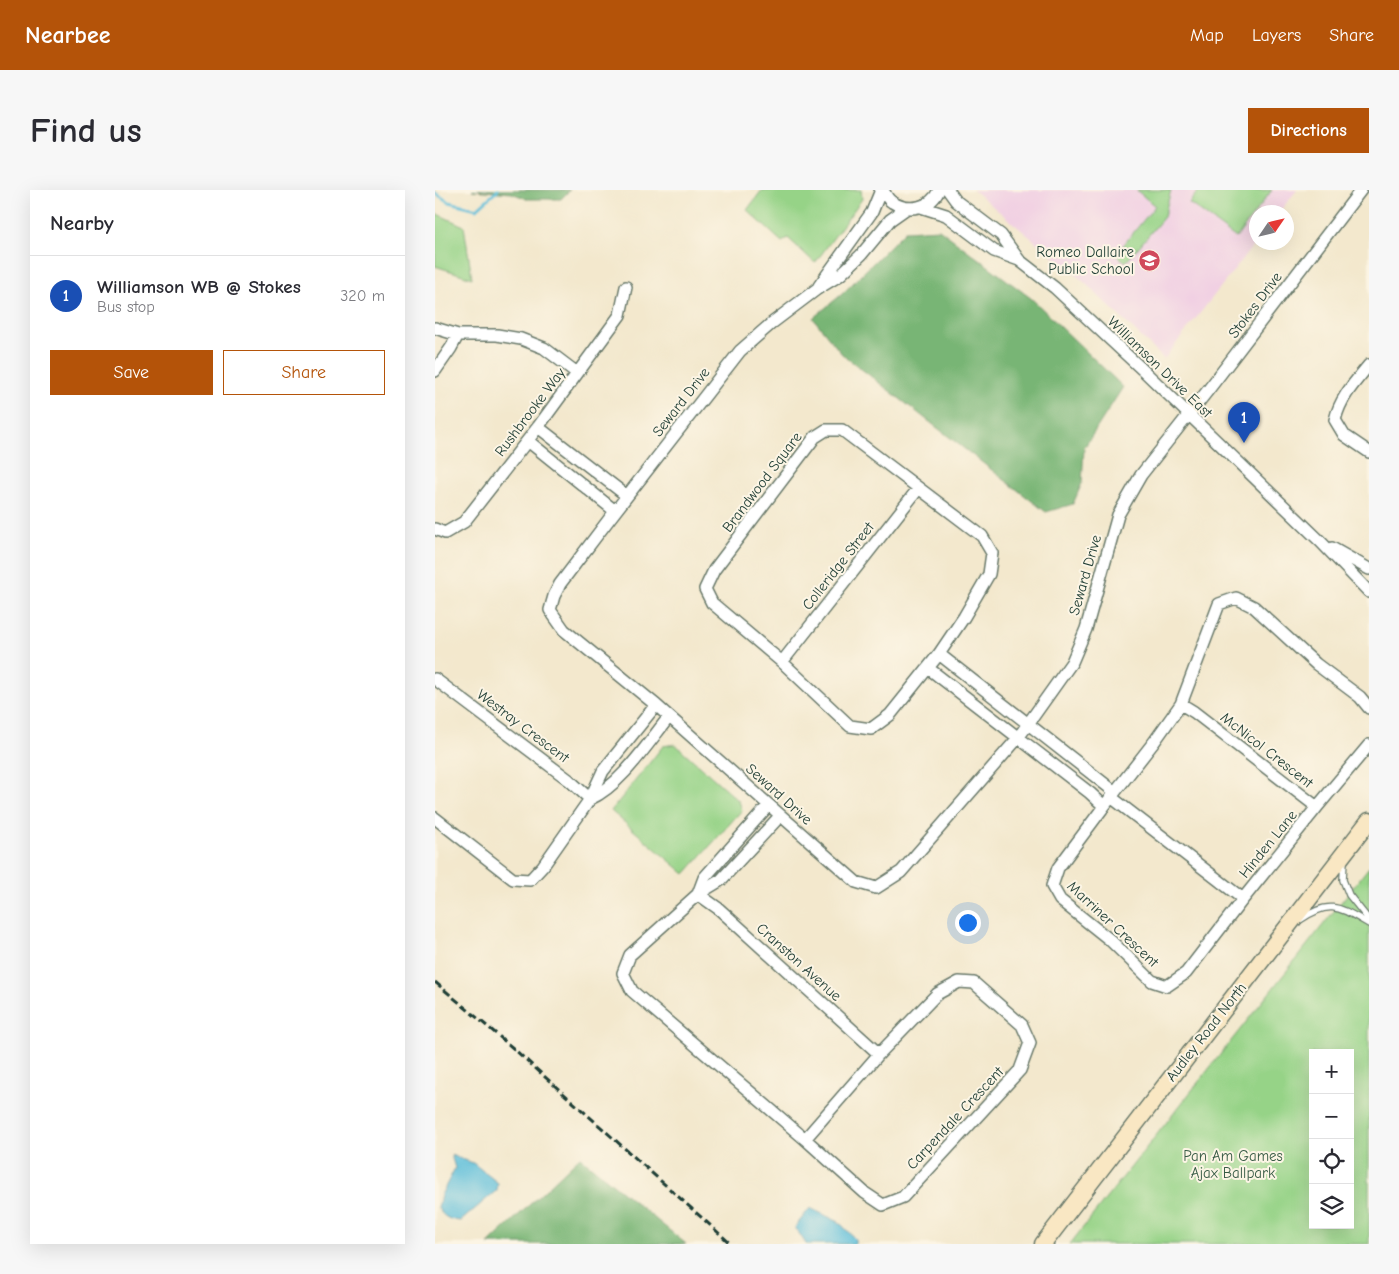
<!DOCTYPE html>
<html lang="en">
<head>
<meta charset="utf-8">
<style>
  body { margin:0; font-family:"Comic Neue",sans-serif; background:#f7f7f7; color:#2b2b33 }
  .controls { position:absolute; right:15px; bottom:15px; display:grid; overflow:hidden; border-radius:0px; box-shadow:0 5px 20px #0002 }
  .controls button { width:45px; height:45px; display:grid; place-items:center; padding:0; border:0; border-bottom:1px solid #e1e1e2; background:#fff; color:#2b2b33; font:25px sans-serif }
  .compass { position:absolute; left:814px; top:15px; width:45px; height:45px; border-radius:50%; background:#fff; box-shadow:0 5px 20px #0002; rotate:55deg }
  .you { position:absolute; left:532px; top:732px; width:18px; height:18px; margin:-12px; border:4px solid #fff; border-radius:50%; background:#1a73e8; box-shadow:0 0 0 8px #1a73e833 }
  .badge { display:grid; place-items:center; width:32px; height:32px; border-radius:50%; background:#b45309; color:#fff; font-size:16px; font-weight:700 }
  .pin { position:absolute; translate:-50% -41px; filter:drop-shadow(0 1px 2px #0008) }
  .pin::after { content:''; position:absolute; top:26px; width:18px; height:15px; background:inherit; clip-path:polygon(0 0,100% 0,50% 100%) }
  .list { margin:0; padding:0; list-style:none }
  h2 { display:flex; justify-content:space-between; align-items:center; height:65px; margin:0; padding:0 20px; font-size:21px }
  h2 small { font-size:16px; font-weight:400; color:#7c7c81 }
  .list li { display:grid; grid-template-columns:32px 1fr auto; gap:15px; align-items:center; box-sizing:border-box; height:80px; padding:0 20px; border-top:1px solid #e1e1e2 }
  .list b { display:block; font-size:19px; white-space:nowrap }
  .list p { margin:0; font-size:16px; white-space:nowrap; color:#7c7c81 }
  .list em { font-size:16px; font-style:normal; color:#7c7c81 }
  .actions { display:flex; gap:10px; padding:15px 20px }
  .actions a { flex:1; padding:11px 0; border:1px solid #b45309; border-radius:0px; text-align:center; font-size:18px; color:#b45309 }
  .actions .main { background:#b45309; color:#fff }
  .icon { flex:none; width:28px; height:28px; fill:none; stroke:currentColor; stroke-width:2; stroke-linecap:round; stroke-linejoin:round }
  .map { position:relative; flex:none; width:934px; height:1054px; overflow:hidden; border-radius:0px }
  header { display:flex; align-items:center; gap:30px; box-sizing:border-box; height:70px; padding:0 25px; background:#b45309; color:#fff }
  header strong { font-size:24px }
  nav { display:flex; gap:28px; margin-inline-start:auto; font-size:18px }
  .intro { display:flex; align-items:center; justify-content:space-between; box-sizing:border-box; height:120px; padding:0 30px }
  h1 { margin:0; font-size:35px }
  .button { padding:12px 22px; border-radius:0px; background:#b45309; color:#fff; font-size:18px; font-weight:700 }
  main { display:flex; gap:30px; padding:0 30px }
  aside { flex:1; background:#fff; border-radius:0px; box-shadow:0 5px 20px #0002 }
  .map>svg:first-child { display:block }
</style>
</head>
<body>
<header>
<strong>Nearbee</strong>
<nav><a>Map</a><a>Layers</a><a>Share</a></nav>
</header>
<div class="intro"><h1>Find us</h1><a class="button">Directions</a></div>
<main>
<aside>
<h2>Nearby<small></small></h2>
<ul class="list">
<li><span class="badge" style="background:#1a4fb4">1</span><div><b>Williamson WB @ Stokes</b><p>Bus stop</p></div><em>320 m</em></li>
</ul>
<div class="actions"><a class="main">Save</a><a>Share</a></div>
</aside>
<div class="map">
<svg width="934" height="1054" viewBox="0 0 934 1054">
  <rect width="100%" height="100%" fill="#fcf5e5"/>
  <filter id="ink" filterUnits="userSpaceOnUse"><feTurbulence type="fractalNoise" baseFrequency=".02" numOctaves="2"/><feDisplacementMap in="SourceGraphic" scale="10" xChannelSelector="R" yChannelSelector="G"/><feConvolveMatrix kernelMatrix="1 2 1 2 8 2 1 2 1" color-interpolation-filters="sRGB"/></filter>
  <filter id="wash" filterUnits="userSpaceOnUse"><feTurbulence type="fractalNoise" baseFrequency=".0096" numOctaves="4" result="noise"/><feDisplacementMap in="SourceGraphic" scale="20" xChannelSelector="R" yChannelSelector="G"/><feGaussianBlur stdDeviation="1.12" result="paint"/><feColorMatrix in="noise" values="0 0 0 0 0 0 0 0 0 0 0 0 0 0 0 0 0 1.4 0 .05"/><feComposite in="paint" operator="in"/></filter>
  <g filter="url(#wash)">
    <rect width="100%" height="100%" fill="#f3e8cd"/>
    <!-- built -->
    <path fill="#f1d0e3" d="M 538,0 L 862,0 L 844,22 L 822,22 L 821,52 L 729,169 L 648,91 Z"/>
    <!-- green -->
    <path fill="#96d387" stroke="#5a885e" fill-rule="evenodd" d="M 327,0 L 426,0 L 427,9 L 380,73 L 353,48 L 347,52 L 312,20 Z
      M 701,0 L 736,0 L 729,27 L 691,72 L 674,60 L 686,58 L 720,16 Z
      M 764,0 L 837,0 L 801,48 L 754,13 Z
      M 0,23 L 29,36 L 37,88 L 0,76 Z
      M 240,554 L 304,611 L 307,620 L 250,684 L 176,621 L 228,556 Z
      M 934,677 L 934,1054 L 635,1054 ZM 878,863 L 915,863 L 915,1035 L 878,1035 Z"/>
    <!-- forest -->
    <path fill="#78b574" stroke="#4c7954" d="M 37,0 L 135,0 L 126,9 L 92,9 L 77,3 Z
      M 504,39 L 597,109 L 688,197 L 649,258 L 647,293 L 638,314 L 611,322 L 407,164 L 378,128 L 406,105 L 470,41 Z
      M 145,967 L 251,1054 L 53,1054 Z"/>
    <!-- water -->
    <path fill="#5cbeda" stroke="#3e7e87" d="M 16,965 L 38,973 L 63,993 L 62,1000 L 26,1031 C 15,1030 9,1028 3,1018 L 6,1005 L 20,978 Z
      M 375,1018 L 404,1032 L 420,1049 L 420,1054 L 371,1054 L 360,1037 Z"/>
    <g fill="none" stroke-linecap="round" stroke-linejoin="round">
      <!-- stream -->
      <path stroke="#5cbeda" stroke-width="3" d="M 0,3 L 14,12 L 42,19 L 63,0"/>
    </g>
  </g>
  <g filter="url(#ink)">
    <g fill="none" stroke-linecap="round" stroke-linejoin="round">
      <defs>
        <path id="lane" d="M 909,670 L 908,690 L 914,705 L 934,730
          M 865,730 C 895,709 904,717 934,734"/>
        <path id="street" d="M 448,0 C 450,4 453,10 457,12 C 474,23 496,18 504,0
          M 513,0 L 521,11 L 566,45 L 584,70 L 620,98 L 711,183 L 885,351 L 934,402
          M 486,17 L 511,25 L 559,61 L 584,70
          M 472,18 L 455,30 L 426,65 L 405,85 L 382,99 L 337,133 L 305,161 L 175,328 L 125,394 L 119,406 L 115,420 L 129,440 L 221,515 L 421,692 L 441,698 L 466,682 L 583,548 L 637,472 L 651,439 L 683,325 L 706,285 L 774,199 L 926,0
          M 384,96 L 437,22 L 446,0
          M 0,138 L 23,145 L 62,145 L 86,149 L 109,158 L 142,183
          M 934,175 C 920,192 905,208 900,230 L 909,245 L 934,262
          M 0,181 L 16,158 L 23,145
          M 103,237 L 192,306
          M 391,240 L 407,240 L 547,346 L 557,363 L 554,384 L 529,427 L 504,464 L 455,525 L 436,539 L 415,536 L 347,472 L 277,413 L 270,399 L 279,380 L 380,247 Z
          M 93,251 L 180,321
          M 0,339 L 10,343 L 29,332 L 103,237 L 185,125 L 191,97
          M 897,358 L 934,379
          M 504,464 L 680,602
          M 347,472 L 483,299
          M 493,478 L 655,603 L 669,616
          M 0,489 L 134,590 L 155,609
          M 746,514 L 759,522 L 882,617 L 934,555
          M 676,607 L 808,709 L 751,783 L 732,796 L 717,791 L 675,750 L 625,710 L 617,696 L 623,678 L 676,607 L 719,552 L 746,514 L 784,414 L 801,408 L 819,417 L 881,474 L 925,507 L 934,518
          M 155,609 C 186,595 213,553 234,527
          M 345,626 L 286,690 L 263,704 L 195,765 L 188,783 L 197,801 L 370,949 L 430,1003 L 448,1015 L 468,1007 L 585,880 L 595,853 L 587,835 L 539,793 L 524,792 L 502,804 L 444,864 L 370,949
          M 0,628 L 78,689 L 95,690 L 108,676 L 155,609 L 168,581 L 221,515
          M 263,704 L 284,719 L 444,864
          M 263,704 L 269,688 L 333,616
          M 808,709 L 882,617"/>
        <path id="secondary" d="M 608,1054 L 934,631"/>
      </defs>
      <!-- lane casing -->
      <use href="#lane" stroke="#69796a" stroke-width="8"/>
      <!-- street casing -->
      <use href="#street" stroke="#69796a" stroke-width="14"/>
      <!-- secondary casing -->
      <use href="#secondary" stroke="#69796a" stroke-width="19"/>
      <!-- lane -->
      <use href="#lane" stroke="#fff" stroke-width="5.5"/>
      <!-- street -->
      <use href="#street" stroke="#fff" stroke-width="11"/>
      <!-- secondary -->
      <use href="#secondary" stroke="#f9e7c3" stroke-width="16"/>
      <!-- rail -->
      <path stroke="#1f3d34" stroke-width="3" stroke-dasharray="8 4" stroke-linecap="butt" d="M 0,792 L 79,859 L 296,1054"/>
    </g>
  </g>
  <!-- icons -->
  <defs>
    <symbol id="school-disc" viewBox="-11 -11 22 22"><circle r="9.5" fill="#d1495b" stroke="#fcf5e5"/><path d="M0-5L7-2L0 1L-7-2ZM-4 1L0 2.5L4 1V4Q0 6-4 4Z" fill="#fff"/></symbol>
  </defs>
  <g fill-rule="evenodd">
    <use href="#school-disc" x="702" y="58" width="25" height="25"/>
  </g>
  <g text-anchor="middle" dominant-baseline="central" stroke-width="4" stroke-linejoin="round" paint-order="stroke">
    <!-- poi labels -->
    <g font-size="15" fill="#1f3d34" stroke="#fcf5e5" text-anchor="end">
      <text x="699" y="62">Romeo Dallaire<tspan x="699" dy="17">Public School</tspan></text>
    </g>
    <!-- street labels -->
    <g font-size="15" fill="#1f3d34" stroke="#fcf5e5">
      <text transform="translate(820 115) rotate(-53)">Stokes Drive</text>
      <text transform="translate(725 177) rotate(44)">Williamson Drive East</text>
      <text transform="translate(246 212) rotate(-52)">Seward Drive</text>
      <text transform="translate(95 222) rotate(-53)">Rushbrooke Way</text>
      <text transform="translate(327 292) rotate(-53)">Brandwood Square</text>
      <text transform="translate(403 376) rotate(-52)">Colleridge Street</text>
      <text transform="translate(650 385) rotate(-74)">Seward Drive</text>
      <text transform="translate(88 536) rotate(37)">Westray Crescent</text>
      <text transform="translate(832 560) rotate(38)">McNicol Crescent</text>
      <text transform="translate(344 604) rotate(42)">Seward Drive</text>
      <text transform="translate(833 654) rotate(-51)">Hinden Lane</text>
      <text transform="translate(678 734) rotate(43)">Marriner Crescent</text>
      <text transform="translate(364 772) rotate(42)">Cranston Avenue</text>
      <text transform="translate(771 842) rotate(-52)">Audley Road North</text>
      <text transform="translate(520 928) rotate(-47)">Carpendale Crescent</text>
    </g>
    <!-- park labels -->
    <g font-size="15" fill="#375b45" stroke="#fcf5e5">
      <text x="798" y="966">Pan Am Games<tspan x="798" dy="17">Ajax Ballpark</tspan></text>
    </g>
  </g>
</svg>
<div class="controls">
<button>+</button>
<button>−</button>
<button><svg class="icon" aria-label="locate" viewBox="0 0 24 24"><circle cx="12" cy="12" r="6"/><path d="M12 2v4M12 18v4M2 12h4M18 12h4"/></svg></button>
<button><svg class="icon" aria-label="layers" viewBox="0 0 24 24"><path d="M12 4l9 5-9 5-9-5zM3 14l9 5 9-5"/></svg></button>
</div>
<svg class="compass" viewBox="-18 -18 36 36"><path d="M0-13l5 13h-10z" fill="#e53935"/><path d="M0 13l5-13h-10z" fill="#7c7c81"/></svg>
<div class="you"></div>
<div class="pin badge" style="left:809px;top:253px;background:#1a4fb4">1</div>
</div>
</main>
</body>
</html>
